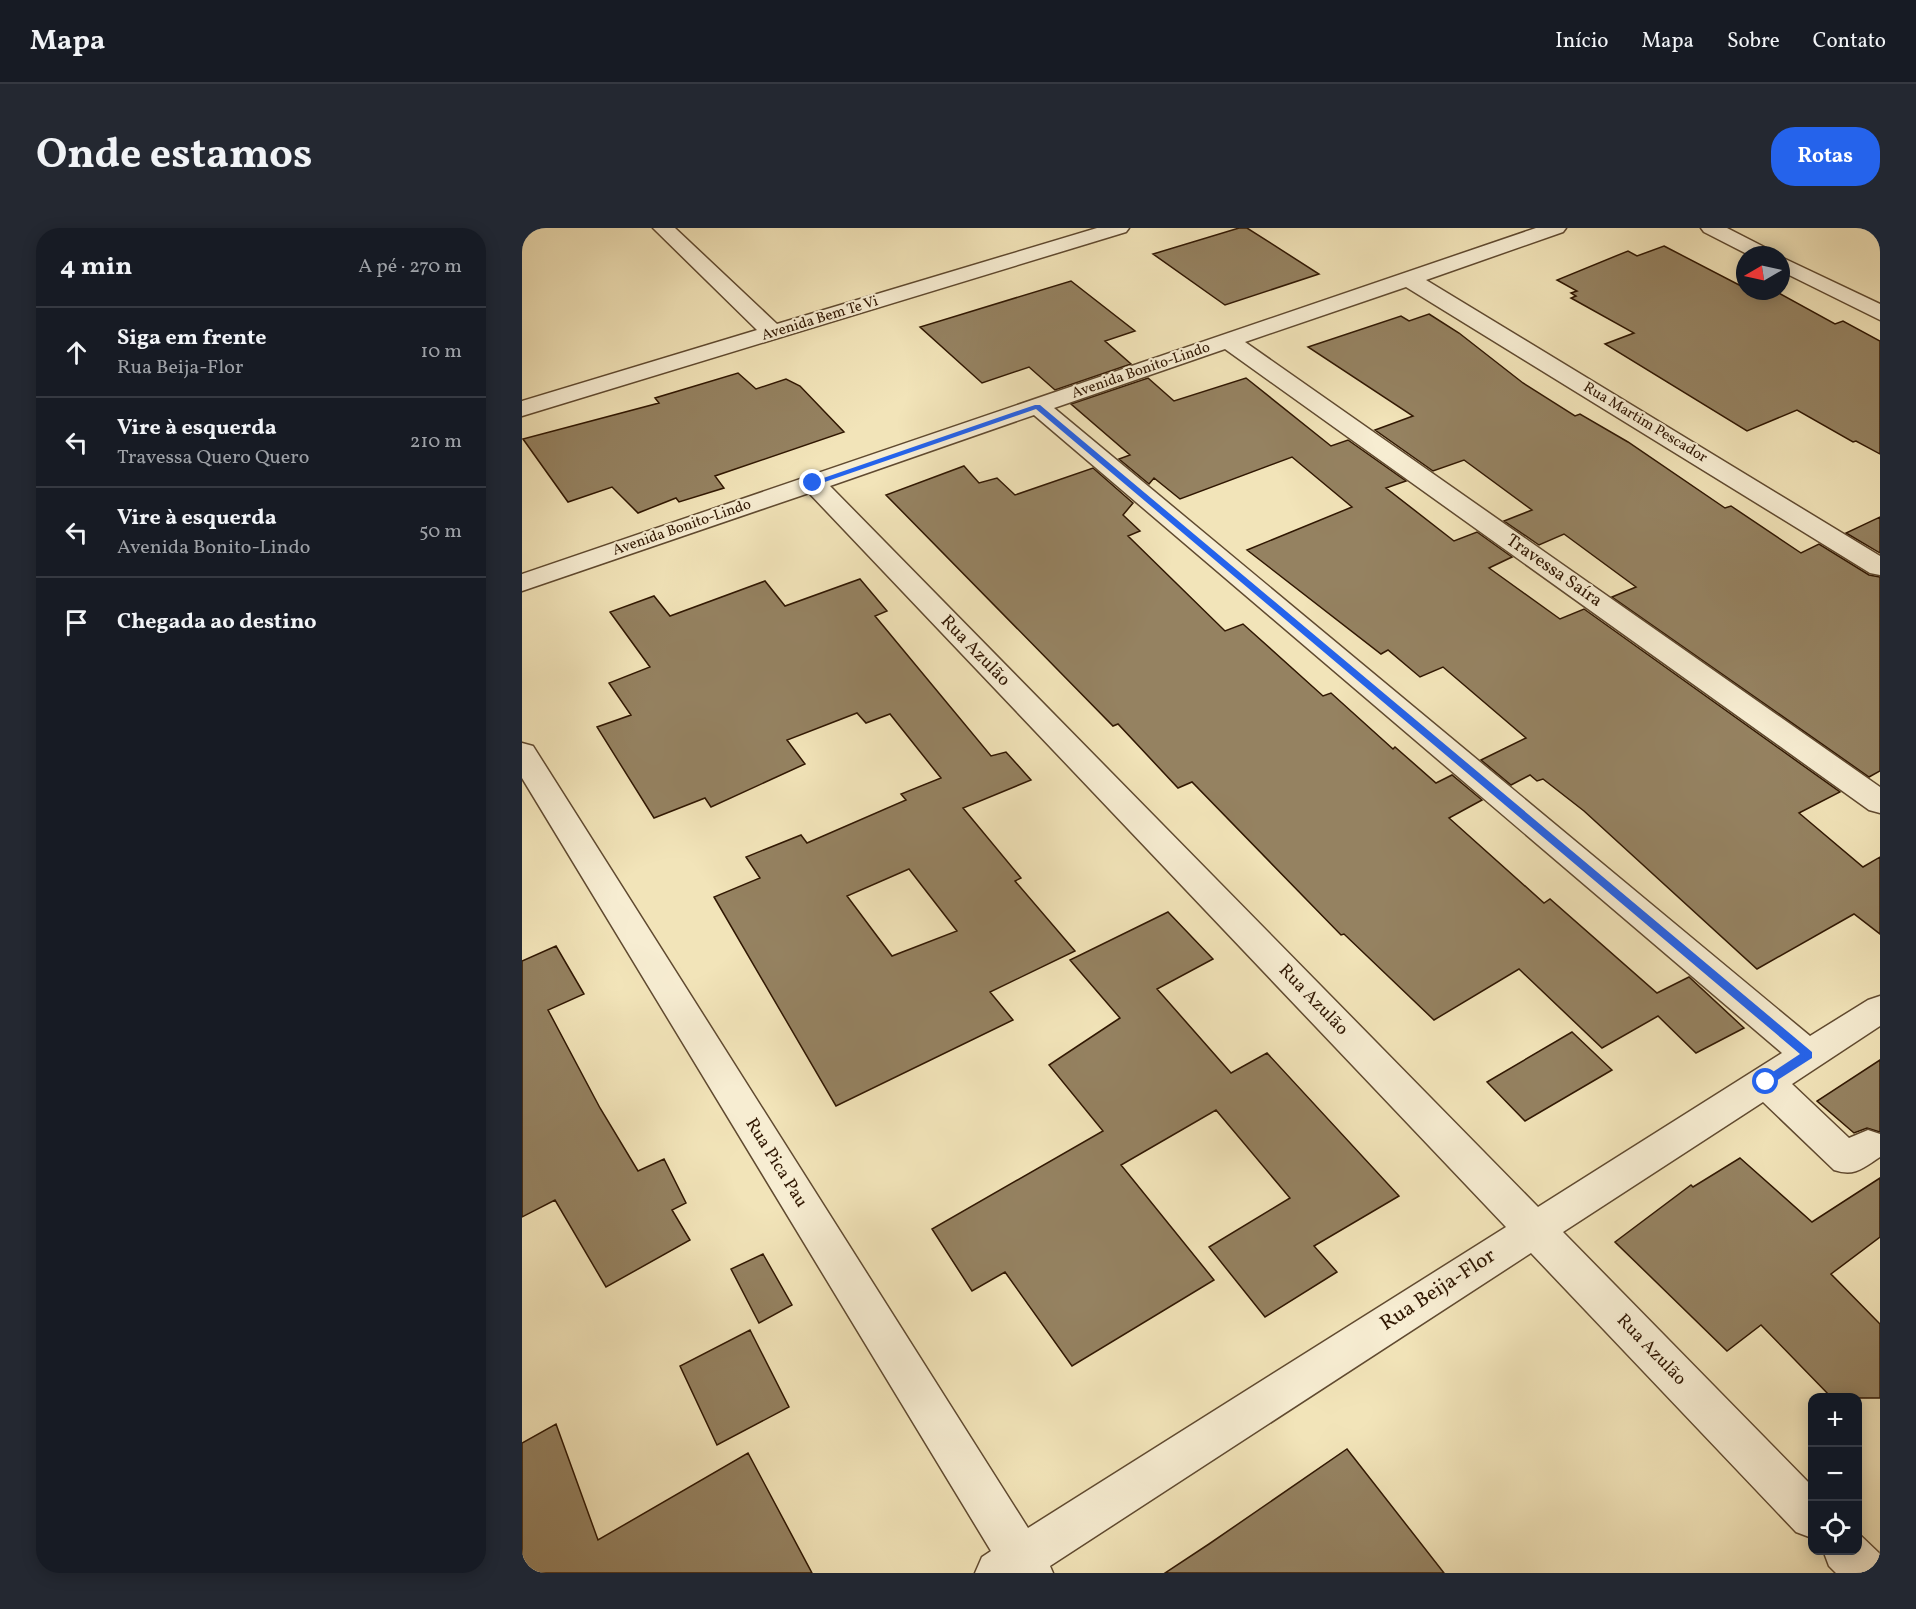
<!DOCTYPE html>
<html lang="pt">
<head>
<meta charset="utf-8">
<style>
  body { margin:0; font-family:Vollkorn,serif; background:#242831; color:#f1f3f6 }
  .controls { position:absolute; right:18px; bottom:18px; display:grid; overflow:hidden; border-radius:12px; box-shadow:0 3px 15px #0003 }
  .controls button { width:54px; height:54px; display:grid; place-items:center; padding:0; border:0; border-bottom:2px solid #363941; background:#171b24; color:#f1f3f6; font:30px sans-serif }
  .compass { position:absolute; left:1214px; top:18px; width:54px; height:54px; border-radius:50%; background:#171b24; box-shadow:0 3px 15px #0003; rotate:261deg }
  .stop { position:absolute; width:18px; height:18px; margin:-14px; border:4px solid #2563eb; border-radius:50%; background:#fff }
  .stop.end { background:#2563eb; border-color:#fff; box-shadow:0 2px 6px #0008 }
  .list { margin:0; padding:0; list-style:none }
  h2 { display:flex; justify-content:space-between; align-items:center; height:78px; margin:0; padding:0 24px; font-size:26px }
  h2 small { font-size:20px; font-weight:400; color:#9ea1a6 }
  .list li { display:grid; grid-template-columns:39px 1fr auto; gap:18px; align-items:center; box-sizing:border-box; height:90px; padding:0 24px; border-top:2px solid #363941 }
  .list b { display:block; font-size:22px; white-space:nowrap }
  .list p { margin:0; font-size:20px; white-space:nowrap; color:#9ea1a6 }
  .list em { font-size:20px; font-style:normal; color:#9ea1a6 }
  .icon { flex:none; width:33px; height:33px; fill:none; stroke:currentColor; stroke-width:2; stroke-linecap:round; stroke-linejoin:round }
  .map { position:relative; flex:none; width:1358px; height:1345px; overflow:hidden; border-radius:24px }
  header { display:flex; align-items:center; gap:36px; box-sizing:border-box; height:84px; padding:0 30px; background:#171b24; border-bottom:2px solid #363941 }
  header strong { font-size:28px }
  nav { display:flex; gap:33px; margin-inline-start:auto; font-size:21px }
  .intro { display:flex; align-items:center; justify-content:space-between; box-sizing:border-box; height:144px; padding:0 36px }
  h1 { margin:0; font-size:42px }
  .button { padding:15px 27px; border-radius:24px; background:#2563eb; color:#fff; font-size:21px; font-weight:700 }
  main { display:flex; gap:36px; padding:0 36px }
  aside { flex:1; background:#171b24; border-radius:24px; box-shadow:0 3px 15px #0003 }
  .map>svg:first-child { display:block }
</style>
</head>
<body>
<header>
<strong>Mapa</strong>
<nav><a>Início</a><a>Mapa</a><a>Sobre</a><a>Contato</a></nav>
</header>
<div class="intro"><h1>Onde estamos</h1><a class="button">Rotas</a></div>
<main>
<aside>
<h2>4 min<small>A pé · 270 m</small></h2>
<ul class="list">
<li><svg class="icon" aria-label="ahead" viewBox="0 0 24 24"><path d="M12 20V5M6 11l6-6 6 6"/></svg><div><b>Siga em frente</b><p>Rua Beija-Flor</p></div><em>10 m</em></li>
<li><svg class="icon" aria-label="left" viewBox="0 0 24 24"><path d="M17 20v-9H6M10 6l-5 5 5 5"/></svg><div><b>Vire à esquerda</b><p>Travessa Quero Quero</p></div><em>210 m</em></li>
<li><svg class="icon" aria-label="left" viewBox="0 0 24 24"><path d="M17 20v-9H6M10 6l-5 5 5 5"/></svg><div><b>Vire à esquerda</b><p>Avenida Bonito-Lindo</p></div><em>50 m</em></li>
<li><svg class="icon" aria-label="arrive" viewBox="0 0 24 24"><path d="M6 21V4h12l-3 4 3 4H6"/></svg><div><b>Chegada ao destino</b></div></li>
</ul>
</aside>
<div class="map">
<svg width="1358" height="1345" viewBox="0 0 1358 1345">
  <rect width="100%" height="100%" fill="#f2e4b9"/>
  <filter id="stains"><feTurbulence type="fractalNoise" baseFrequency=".00333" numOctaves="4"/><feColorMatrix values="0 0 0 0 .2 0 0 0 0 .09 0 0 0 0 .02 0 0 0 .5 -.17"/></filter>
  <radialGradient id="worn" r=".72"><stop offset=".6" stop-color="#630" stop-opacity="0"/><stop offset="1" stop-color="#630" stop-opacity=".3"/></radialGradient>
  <!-- building -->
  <path fill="#958261" stroke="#301702" stroke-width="1.5" fill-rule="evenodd" d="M 717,0 L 725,0 L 797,46 L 703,77 L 631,26 Z
    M 1142,18 L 1223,60 L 1223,63 L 1253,63 L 1313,96 L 1321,93 L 1358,113 L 1358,226 L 1334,213 L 1331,214 L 1275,182 L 1225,203 L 1083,116 L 1112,105 L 1049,70 L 1054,68 L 1049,65 L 1055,63 L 1035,52 L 1106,23 L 1115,28 Z
    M 549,53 L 613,103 L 583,113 L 609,136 L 533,162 L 507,139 L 460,155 L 398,99 Z
    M 907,86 L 937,105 L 1001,155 L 1053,188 L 1058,186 L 1106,214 L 1203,280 L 1209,278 L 1279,325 L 1297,316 L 1347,347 L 1358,349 L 1358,543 L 1347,549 L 1090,369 L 1114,359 L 1042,306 L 1017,317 L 982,293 L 1010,282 L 942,232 L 911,243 L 853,202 L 891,188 L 786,119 L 879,88 L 887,93 Z
    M 216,145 L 234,161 L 264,151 L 278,158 L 322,204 L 193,248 L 202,260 L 157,274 L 154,270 L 116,285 L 90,259 L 46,274 L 1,211 L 137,175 L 133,170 Z
    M 626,150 L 652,173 L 724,150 L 809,218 L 826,212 L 884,253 L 864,260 L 932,313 L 955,304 L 990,329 L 967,340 L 1038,391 L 1062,381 L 1318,564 L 1277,585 L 1341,639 L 1358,629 L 1358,706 L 1332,686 L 1235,741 L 1062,583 L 1021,551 L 1015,553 L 1008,547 L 989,557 L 959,532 L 1004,510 L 921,439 L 898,449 L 866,422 L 859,426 L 725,322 L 830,279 L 770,229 L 658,271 L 632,250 L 627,256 L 597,231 L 608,227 L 549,176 Z
    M 442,238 L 457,255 L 475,250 L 493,267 L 571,240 L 611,275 L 601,287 L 618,303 L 606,308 L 703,403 L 721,396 L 801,468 L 809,465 L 871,521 L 873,519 L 914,555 L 930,547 L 960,572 L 927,590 L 1022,675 L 1028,671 L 1135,765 L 1167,749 L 1222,800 L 1174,825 L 1136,788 L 1080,820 L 997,741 L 912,792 L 822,706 L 819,707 L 670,554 L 656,560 L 596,496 L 591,498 L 364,267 Z
    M 1358,289 L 1358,325 L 1324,305 Z
    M 338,351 L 365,383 L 353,388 L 469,528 L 484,524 L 509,552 L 441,580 L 499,650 L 493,653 L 553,723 L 468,764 L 491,792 L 314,878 L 192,669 L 238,650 L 224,629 L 279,607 L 285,615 L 384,572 L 379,566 L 419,550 L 368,486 L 344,495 L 335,485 L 265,512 L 283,536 L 189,579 L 183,570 L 132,590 L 75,499 L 109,487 L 87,455 L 128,439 L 88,384 L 132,368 L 148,388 L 243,353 L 263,378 ZM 387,641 L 435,703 L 370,728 L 325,668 Z
    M 646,684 L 691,731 L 635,761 L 709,845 L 745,825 L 877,968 L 792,1018 L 815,1044 L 743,1089 L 687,1019 L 768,970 L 694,882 L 599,937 L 692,1052 L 550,1138 L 483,1044 L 450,1063 L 410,1001 L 581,903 L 527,837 L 598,790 L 548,732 Z
    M 34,718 L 62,766 L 26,782 L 78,880 L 116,943 L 142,931 L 164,975 L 150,982 L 168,1012 L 84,1059 L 33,972 L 0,989 L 0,733 Z
    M 1050,804 L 1090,842 L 1003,893 L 965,854 Z
    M 1358,832 L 1358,904 L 1345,900 L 1332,905 L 1295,873 Z
    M 1218,930 L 1290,994 L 1358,950 L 1358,1009 L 1309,1046 L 1358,1096 L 1358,1170 L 1310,1170 L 1239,1097 L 1205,1123 L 1093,1014 L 1169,957 L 1171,959 Z
    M 241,1026 L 270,1077 L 237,1095 L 209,1041 Z
    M 228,1102 L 267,1179 L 195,1217 L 158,1138 Z
    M 34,1196 L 76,1312 L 226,1225 L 290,1345 L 0,1345 L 0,1215 Z
    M 825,1221 L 922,1345 L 643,1345 L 687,1316 Z"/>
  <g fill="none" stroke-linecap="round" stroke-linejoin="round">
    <defs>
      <path id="minor" d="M 131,0 L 153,0 L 255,96 L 575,0 L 607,0 L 604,4 L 0,188 L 0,173 L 235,102 Z
        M 1014,0 L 1044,0 L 1041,4 L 904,52 L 1358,328 L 1358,347 L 1348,345 L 884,59 L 723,114 L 1358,559 L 1358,585 L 1347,582 L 703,121 L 532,180 L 1288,808 L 1346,772 L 1358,768 L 1358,798 L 1270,856 L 1327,910 L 1346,902 L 1358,906 L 1358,929 C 1341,940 1333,949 1312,942 L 1241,874 L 1041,1004 L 1290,1258 L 1290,1310 L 1274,1304 L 1009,1025 L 528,1338 L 531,1345 L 453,1345 L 460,1329 L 469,1323 L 0,550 L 0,515 L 11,518 L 506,1300 L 984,999 L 287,265 L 0,363 L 0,346 ZM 512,187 L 1260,825 L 1016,979 L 308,258 Z
        M 1179,0 L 1205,0 L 1250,23 L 1254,27 L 1227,27 L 1182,4 Z
        M 1259,29 L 1358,76 L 1358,92 L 1259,43 Z
        M 1336,1305 L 1358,1326 L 1358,1345 L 1314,1345 L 1307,1338 L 1301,1322 L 1336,1322 Z"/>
    </defs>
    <!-- minor casing -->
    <use href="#minor" stroke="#604a30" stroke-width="3"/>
    <!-- minor -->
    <use href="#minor" fill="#f7edd2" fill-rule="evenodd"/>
  </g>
  <!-- route -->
  <path fill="#2563eb" d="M 513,177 L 518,177 L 1290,824 L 1290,830 L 1248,857 L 1240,857 L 1240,851 L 1278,826 L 514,181 L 294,257 L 287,255 Z"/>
  <g text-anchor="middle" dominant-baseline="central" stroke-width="4.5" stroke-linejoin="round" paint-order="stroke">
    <!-- far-street labels -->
    <g font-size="15" fill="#301702" stroke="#f7edd2">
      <text transform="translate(298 91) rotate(-17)">Avenida Bem Te Vi</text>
      <text transform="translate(619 143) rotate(-19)">Avenida Bonito-Lindo</text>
      <text transform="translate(1123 195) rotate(31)">Rua Martim Pescador</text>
      <text transform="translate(160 300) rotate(-19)">Avenida Bonito-Lindo</text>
    </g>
    <!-- street labels -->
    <g font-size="18" fill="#301702" stroke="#f7edd2">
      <text transform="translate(1032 343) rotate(35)">Travessa Saíra</text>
      <text transform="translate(453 423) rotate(46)">Rua Azulão</text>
      <text transform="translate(791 772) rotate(46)">Rua Azulão</text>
      <text transform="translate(254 935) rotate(58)">Rua Pica Pau</text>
      <text transform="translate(1129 1122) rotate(46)">Rua Azulão</text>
    </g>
    <!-- near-street labels -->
    <g font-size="21" fill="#301702" stroke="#f7edd2">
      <text transform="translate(916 1062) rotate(-33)">Rua Beija-Flor</text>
    </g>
  </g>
  <rect width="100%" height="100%" filter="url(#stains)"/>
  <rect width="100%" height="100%" fill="url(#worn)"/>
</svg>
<div class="controls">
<button>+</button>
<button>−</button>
<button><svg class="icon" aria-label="locate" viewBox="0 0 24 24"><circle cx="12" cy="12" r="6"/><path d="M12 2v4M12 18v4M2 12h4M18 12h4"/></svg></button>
</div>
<svg class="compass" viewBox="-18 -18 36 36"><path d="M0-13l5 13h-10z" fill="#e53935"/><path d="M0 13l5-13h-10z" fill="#9ea1a6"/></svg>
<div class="stop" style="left:1244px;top:854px"></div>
<div class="stop end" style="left:291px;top:255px"></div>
</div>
</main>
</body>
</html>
